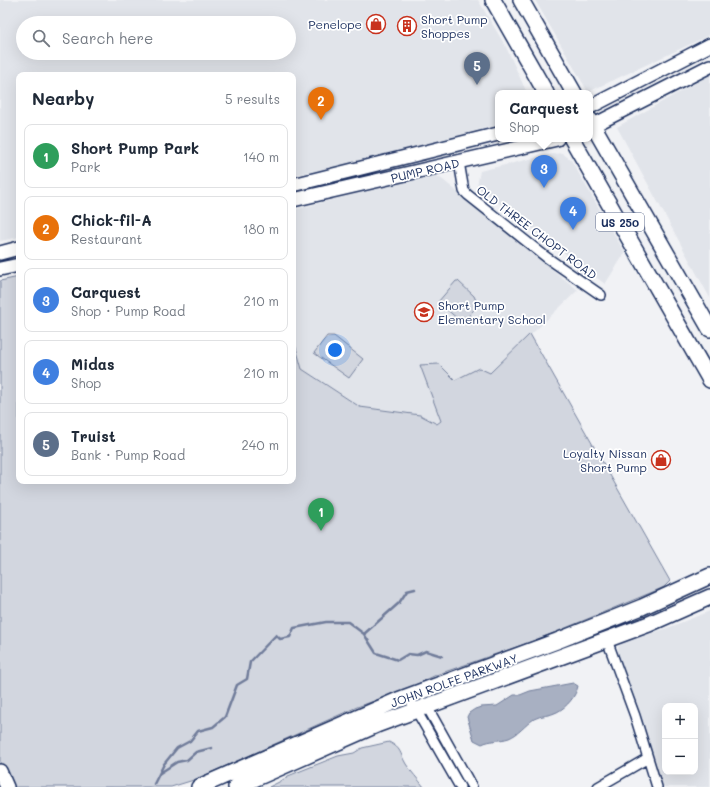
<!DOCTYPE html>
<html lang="en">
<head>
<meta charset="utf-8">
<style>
  body { margin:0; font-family:Mali,sans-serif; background:#f2f2f3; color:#1f2937 }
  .controls { position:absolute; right:12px; bottom:12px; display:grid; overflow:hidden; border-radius:8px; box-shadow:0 4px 16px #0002 }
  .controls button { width:36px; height:36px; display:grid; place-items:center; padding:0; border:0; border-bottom:1px solid #e0e1e3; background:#fff; color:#1f2937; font:20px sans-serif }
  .you { position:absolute; left:335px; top:350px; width:14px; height:14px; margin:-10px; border:3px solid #fff; border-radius:50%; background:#1a73e8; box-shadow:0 0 0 6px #1a73e833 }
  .badge { display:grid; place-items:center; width:26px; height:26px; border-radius:50%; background:#c8321e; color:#fff; font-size:13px; font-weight:700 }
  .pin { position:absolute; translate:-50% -33px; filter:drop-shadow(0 1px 2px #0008) }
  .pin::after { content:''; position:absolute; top:21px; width:14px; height:12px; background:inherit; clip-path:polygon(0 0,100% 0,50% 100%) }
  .popup { position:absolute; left:495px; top:90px; width:98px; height:52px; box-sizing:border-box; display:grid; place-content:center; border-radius:8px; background:#fff; filter:drop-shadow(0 1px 3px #0005); font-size:13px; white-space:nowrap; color:#747a83 }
  .popup b { font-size:15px; color:#1f2937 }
  .popup::after { content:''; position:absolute; left:50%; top:100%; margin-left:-8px; border:8px solid transparent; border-top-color:#fff }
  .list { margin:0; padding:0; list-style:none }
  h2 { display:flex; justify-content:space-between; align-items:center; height:52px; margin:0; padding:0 16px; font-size:17px }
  h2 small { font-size:13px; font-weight:400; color:#747a83 }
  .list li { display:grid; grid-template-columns:26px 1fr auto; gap:12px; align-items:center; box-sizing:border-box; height:64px; margin:0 8px 8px; padding:0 8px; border:1px solid #e0e1e3; border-radius:8px }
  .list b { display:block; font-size:15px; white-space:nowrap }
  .list p { margin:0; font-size:13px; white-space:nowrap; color:#747a83 }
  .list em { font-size:13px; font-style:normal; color:#747a83 }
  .icon { flex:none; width:22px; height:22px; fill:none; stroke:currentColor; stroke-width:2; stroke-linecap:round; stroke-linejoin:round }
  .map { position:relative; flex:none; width:710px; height:787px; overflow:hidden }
  .search { position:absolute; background:#fff; box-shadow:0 4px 16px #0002; left:16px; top:16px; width:280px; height:44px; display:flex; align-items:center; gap:10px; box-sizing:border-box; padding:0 14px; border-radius:22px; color:#747a83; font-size:15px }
  .panel { position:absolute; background:#fff; box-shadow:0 4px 16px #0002; left:16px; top:72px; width:280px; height:412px; border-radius:8px }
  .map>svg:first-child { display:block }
</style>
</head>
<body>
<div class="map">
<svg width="710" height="787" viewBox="0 0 710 787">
  <rect width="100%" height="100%" fill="#f1f2f5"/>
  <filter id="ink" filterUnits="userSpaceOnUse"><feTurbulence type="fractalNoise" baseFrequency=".025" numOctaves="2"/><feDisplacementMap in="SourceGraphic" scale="8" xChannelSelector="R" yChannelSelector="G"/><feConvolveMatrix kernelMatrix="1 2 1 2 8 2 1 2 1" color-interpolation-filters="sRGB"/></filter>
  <g filter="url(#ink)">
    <!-- built -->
    <path fill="#e1e4ea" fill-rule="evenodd" d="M 0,0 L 478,0 L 506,47 L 527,93 L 498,93 L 498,125 L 328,169 L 293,175 L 293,75 L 19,75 L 19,237 L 0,241 ZM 23,23 L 289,23 L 289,53 L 23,53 Z
      M 535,0 L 710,0 L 710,35 L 588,92 Z
      M 710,75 L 710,298 L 617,127 Z
      M 562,153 L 571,160 L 625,253 L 605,284 L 477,186 L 480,171 L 546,155 Z
      M 430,174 L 434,174 L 443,180 L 539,259 L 578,290 L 437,424 L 420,415 L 360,407 L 302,369 L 293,337 L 293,210 Z
      M 710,611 L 710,787 L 657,787 L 635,716 L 618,656 L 618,647 L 623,643 L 670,627 ZM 665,706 L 695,706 L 695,772 L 665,772 Z"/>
    <!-- green -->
    <path fill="#d2d6df" stroke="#76829e" d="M 19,277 L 19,481 L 293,481 L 293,337 L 302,369 L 360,407 L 420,415 L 437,424 L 441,421 L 420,365 L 439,364 L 455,380 L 479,368 L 490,373 L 530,334 L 670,581 L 664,587 L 655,591 L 539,639 L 436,675 L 405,690 L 357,707 L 197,779 L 171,787 L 12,787 L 0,767 L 0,281 Z
      M 456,281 L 458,281 L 474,296 L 478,305 L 466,319 L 459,320 L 438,302 Z
      M 327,336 L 334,336 L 363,359 L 349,378 L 314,353 Z
      M 389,742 C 402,749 399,752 406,764 C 411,772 418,779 424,787 L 269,787 L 281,781 L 288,776 L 338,756 L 354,753 L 362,748 Z"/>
    <!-- water -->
    <path fill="#a8b0c2" stroke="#707c9a" d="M 573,683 L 578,686 C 576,696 567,707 557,712 C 550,716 541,715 534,719 C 525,725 519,734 509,738 C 500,741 490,740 482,744 L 474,740 L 467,717 L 469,713 L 475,709 L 481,707 L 497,706 L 514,695 L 520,695 L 530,691 Z"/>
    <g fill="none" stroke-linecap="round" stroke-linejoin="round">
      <!-- stream -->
      <path stroke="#707c9a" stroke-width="2.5" d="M 364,634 L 399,603 L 407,591 L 415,589
        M 160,773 L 177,762 L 187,760 L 196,752 L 212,748
        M 154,784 L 164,764 L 177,748 L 190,741 L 198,731 L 213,727 L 225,717 L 237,685 L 247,679 L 250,662 L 276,635 L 280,639 L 290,637 L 294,628 L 326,622 L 348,622 L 364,634 L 376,653 L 398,660 L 408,654 L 417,655 L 426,651 L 442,656"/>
      <defs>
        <path id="minor" d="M 459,162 L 464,191 L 468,195 L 546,257 L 601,295
          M 607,640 L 635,716 L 657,787
          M 408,696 L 460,787
          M 425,703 L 472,787
          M 598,787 L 648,758"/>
        <path id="secondary" d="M 590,107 L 710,45
          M 590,127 L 710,66
          M 293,185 L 498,134
          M 293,200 L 557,139
          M 0,253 L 19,248
          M 0,269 L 19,265
          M 0,771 L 7,787"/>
        <path id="primary" d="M 493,0 L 546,93
          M 521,0 L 574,93
          M 590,120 L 710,329
          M 572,139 L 710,380
          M 199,787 L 398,700 L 557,641 L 642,607 L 710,576
          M 236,787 L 379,724 L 649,624 L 710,597"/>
      </defs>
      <!-- minor casing -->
      <use href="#minor" stroke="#1b2f5e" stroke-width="12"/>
      <!-- secondary casing -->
      <use href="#secondary" stroke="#1b2f5e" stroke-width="16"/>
      <!-- primary casing -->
      <use href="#primary" stroke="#1b2f5e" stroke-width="18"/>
      <!-- minor -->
      <use href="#minor" stroke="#fff" stroke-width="9"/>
      <!-- secondary -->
      <use href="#secondary" stroke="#fff" stroke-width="13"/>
      <!-- primary -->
      <use href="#primary" stroke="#fff" stroke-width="15"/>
    </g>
  </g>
  <!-- icons -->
  <defs>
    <symbol id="shop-ring" viewBox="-11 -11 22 22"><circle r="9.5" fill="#fff" stroke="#c8321e" stroke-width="1.5"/><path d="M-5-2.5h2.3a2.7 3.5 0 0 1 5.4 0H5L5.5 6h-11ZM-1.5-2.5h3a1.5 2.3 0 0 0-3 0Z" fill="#c8321e"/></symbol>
    <symbol id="building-ring" viewBox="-11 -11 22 22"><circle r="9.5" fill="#fff" stroke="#c8321e" stroke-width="1.5"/><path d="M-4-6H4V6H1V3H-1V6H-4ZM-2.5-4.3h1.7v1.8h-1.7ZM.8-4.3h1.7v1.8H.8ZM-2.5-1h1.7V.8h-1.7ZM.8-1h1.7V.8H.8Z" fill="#c8321e"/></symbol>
    <symbol id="school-ring" viewBox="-11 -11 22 22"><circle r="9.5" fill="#fff" stroke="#c8321e" stroke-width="1.5"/><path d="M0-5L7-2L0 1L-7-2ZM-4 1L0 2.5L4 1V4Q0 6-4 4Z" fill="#c8321e"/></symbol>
  </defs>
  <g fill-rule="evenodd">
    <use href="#shop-ring" x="365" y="13" width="22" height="22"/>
    <use href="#building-ring" x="396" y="15" width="22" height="22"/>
    <use href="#school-ring" x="413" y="301" width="22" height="22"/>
    <use href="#shop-ring" x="650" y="449" width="22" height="22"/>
  </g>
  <g text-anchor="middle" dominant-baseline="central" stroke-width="3.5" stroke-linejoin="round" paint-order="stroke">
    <!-- shield labels -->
    <rect fill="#fff" stroke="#5f6d8e" stroke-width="1" x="596" y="213" width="48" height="18" rx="3"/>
    <g font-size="11" font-weight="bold" fill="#1b2f5e">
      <text x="620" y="222">US 250</text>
    </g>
    <!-- poi labels -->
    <g font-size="12" fill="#1b2f5e" stroke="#fff" text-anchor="start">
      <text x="421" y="19">Short Pump<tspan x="421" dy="14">Shoppes</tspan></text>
      <text x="362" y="24" text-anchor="end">Penelope</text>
      <text x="438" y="305">Short Pump<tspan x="438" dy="14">Elementary School</tspan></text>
      <text x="647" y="453" text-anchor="end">Loyalty Nissan<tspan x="647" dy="14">Short Pump</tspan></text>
    </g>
    <!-- street labels -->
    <g font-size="12" fill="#1b2f5e" stroke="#fff">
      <text transform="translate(425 170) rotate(-13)">PUMP ROAD</text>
      <text transform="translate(537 232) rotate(37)">OLD THREE CHOPT ROAD</text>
      <text transform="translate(454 680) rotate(-20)">JOHN ROLFE PARKWAY</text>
    </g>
  </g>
</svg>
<div class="controls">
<button>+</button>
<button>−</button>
</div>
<div class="you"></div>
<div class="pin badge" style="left:321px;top:531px;background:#2e9e5b">1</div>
<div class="pin badge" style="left:321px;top:120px;background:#e8710a">2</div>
<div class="pin badge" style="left:544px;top:188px;background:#3f7fe0">3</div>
<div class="popup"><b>Carquest</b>Shop</div>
<div class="pin badge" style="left:573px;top:230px;background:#3f7fe0">4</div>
<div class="pin badge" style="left:477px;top:85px;background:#5c6f8a">5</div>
<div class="search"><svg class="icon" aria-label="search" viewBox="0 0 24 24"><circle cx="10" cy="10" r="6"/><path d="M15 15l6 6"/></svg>Search here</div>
<section class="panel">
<h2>Nearby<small>5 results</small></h2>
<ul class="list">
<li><span class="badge" style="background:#2e9e5b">1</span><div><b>Short Pump Park</b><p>Park</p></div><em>140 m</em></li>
<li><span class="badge" style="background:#e8710a">2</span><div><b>Chick-fil-A</b><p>Restaurant</p></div><em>180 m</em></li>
<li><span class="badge" style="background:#3f7fe0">3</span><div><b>Carquest</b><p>Shop · Pump Road</p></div><em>210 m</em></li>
<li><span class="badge" style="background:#3f7fe0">4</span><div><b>Midas</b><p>Shop</p></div><em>210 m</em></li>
<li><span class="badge" style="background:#5c6f8a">5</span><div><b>Truist</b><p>Bank · Pump Road</p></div><em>240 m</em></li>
</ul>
</section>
</div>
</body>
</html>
